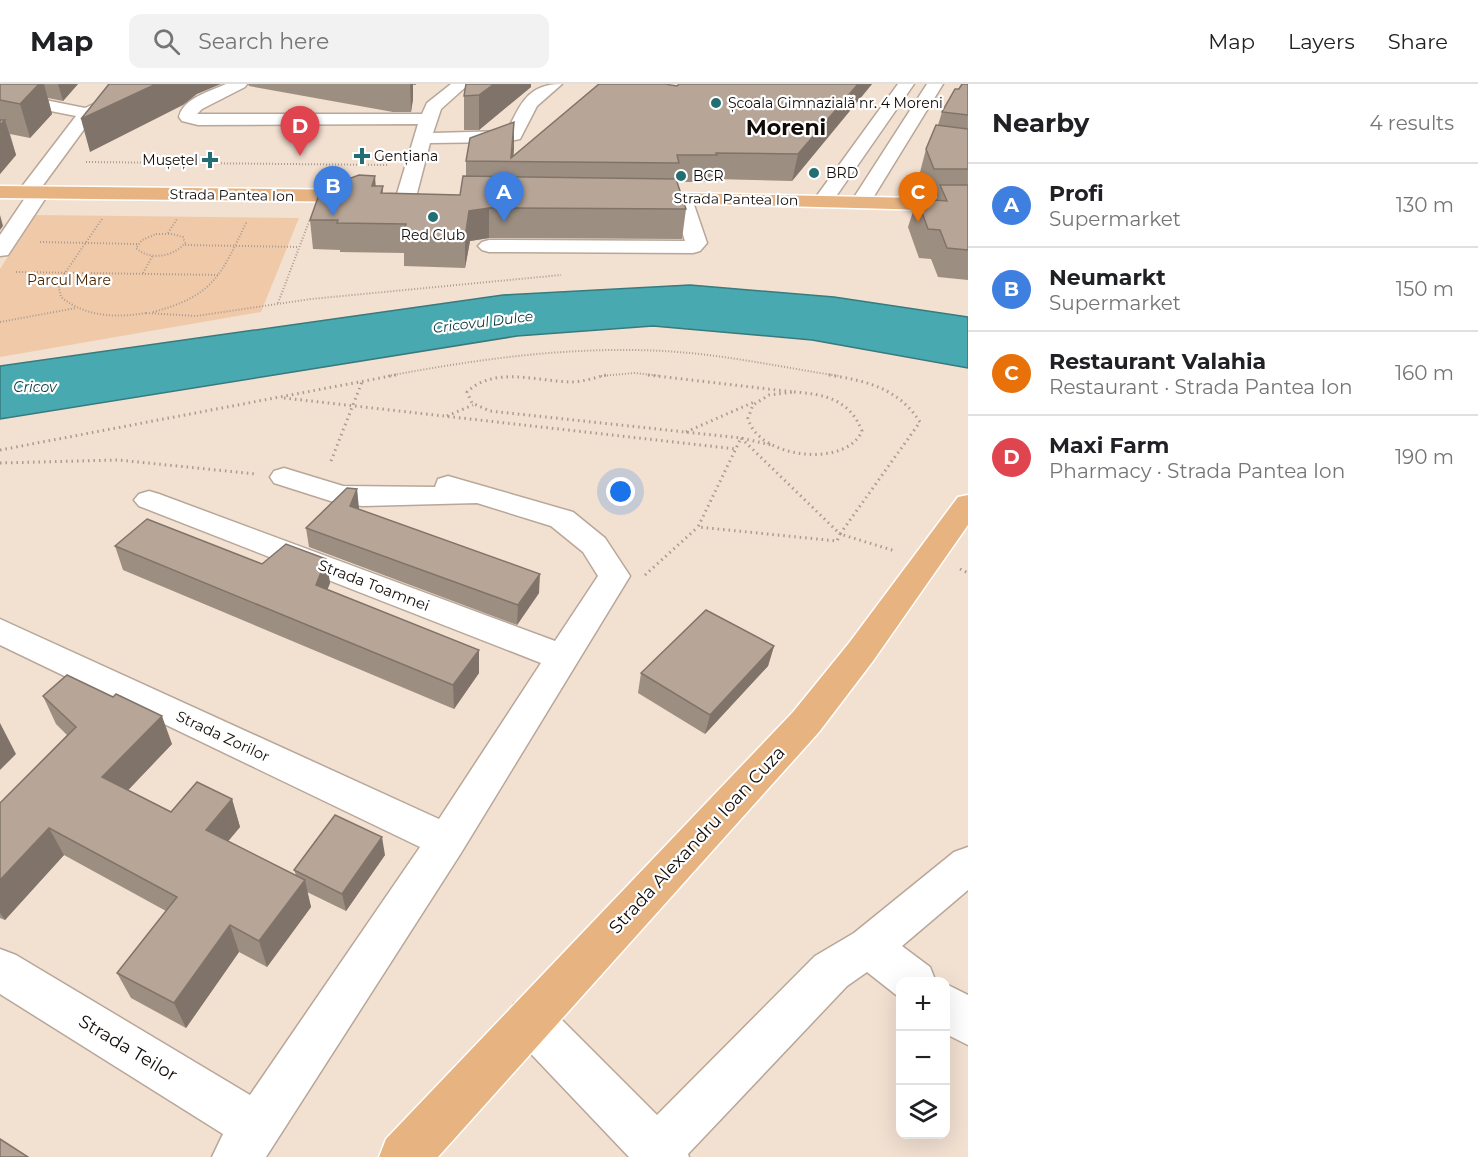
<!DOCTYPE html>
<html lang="en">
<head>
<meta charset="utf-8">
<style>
  body { margin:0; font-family:Montserrat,sans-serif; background:#f2f2f2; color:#202124 }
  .controls { position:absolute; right:18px; bottom:18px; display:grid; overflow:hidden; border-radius:12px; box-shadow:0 6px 24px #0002 }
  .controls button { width:54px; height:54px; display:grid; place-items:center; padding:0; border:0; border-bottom:2px solid #e0e0e0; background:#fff; color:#202124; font:30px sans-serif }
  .you { position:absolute; left:621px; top:408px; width:21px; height:21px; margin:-15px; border:4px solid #fff; border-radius:50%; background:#1a73e8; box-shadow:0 0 0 9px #1a73e833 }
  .badge { display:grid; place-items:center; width:39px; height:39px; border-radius:50%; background:#7c3aed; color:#fff; font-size:20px; font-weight:700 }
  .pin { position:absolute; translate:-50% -50px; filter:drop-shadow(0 2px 3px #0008) }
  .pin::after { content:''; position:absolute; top:32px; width:21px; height:18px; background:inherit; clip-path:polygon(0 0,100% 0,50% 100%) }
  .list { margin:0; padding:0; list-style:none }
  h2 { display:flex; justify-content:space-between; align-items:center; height:78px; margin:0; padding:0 24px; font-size:26px }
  h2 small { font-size:20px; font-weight:400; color:#757577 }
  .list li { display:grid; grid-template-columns:39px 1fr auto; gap:18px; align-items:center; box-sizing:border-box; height:84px; padding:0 24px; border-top:2px solid #e0e0e0 }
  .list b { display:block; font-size:22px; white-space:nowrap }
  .list p { margin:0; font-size:20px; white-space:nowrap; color:#757577 }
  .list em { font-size:20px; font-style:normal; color:#757577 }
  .icon { flex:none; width:33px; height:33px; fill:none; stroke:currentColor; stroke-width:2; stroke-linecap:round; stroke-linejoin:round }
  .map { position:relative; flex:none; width:968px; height:1073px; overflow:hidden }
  header { display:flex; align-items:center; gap:36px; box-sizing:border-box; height:84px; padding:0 30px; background:#fff; border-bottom:2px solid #e0e0e0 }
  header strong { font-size:28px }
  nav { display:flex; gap:33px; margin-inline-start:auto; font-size:21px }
  .search { width:420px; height:54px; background:#f2f2f2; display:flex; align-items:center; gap:15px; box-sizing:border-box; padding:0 21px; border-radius:12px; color:#757577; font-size:22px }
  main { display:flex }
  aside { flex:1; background:#fff }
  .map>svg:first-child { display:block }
</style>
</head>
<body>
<header>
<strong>Map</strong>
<div class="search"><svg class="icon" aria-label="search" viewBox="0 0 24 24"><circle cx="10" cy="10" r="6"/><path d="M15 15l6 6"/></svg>Search here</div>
<nav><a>Map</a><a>Layers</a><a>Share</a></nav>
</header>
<main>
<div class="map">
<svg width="968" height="1073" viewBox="0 0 968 1073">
  <rect width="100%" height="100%" fill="#f2e0d1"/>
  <!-- green -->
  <path fill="#f0c9a9" d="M 34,131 L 299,134 L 261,228 L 0,273 L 0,185 Z"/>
  <!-- water -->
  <path fill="#48a9b0" stroke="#387a7d" stroke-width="1.5" d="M 690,201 L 834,213 L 968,233 L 968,284 L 812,256 L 653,242 L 517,252 L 0,335 L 0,282 L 503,211 Z"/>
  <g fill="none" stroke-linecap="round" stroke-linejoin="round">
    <defs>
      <path id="minor" d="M 138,0 L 159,0 L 157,3 L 93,33 L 41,104 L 46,105 L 49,109 L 8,171 L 0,172 L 0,151 L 25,114 L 20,113 L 17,109 L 76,32 L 0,17 L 0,7 L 85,24 Z
        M 226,0 L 247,0 L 245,3 L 202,25 L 197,30 L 422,30 L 427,19 L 451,0 L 469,0 L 441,25 L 433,49 L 507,47 C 521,20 527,0 562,0 L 537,22 L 520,55 L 506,58 L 430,59 L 416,113 L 413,117 L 399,117 L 396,113 L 418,40 L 198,41 L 182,37 L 179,33 C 183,14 211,7 226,0 Z
        M 898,0 L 914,0 L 830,121 L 816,121 L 813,117 Z
        M 927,0 L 943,0 L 868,122 L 854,122 L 851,118 Z
        M 682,109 L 689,111 L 692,115 L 707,159 L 700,167 L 693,169 L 489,168 L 482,166 L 478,162 L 482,158 L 489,156 L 685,157 L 672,115 L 675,111 Z
        M 284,384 L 343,402 L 435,403 L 438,395 L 448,392 L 573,428 L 605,454 L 630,492 L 461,769 L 266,1073 L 212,1073 L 223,1050 L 0,910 L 0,865 L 16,871 L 250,1011 L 420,763 L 0,561 L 0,535 L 439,735 L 541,579 L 139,422 L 134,416 L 139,410 L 149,407 L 159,410 L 555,557 L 598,492 L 583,468 L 551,442 L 477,419 L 363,422 L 340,420 L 274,399 L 270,393 L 274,387 Z
        M 968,763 L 968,806 L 902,862 L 930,883 L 936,898 L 900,898 L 900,914 L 867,888 L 847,902 L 688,1070 L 689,1073 L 629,1073 L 514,952 L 507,936 L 514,920 L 530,914 L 546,920 L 657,1031 L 815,872 L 854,849 L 954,768 Z
        M 946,900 L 968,911 L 968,961 L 946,950 Z"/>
      <path id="major" d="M 0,102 L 363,106 L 370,108 L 373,112 L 370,116 L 363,118 L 0,114 Z
        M 637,108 L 968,115 L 968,127 L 630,118 L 627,114 L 630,110 Z
        M 968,411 L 968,441 L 873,577 L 819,648 L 438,1073 L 379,1073 L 386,1055 L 793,628 L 849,559 L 958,413 Z"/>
    </defs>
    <!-- minor casing -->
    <use href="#minor" stroke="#b8a799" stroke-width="3"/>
    <!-- major casing -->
    <use href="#major" stroke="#fff" stroke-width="3"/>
    <!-- path-far1 -->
    <path stroke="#aa9c90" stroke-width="2" stroke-dasharray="1 2" stroke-linecap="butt" d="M 86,78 L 387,81
      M 102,135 L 58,199 L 61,213 C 86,233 115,234 146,229
      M 168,149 L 177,135
      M 156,150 L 172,150 L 183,153 L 185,159 C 173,173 150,177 136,164 L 142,156 Z
      M 40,158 L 137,160
      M 185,161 L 299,163
      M 16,188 L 219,191
      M 143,189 L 153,171
      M 278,219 L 310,135
      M 153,228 C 214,212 221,191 247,137
      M 146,229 L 196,232 L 311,215 L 561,191
      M 0,238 L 76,224
      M 388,292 C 478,275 571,262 663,267 C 722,270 780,283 839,292
      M 601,292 L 635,289 L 660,292"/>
    <!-- path -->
    <path stroke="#aa9c90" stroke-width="3" stroke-dasharray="1.5 4" stroke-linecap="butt" d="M 606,291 C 594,294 582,298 570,298 C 536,297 494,282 467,308 L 472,319 L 490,327 L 741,354 L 771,361
      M 648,291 L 794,308
      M 829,291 C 867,297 898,304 920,338 L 840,450 L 895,467
      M 794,308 C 825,310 850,316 862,347 C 846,385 757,374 748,334 L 753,321 L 769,311 Z
      M 284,314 L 736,365
      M 447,332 L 473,321
      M 686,348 L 754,318
      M 741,354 L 840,450 L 837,457 L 698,443 Z
      M 0,366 L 396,291
      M 331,377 L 362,298
      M 0,379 L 118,376 L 256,390
      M 960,485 L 968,489
      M 645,491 L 698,443"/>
    <!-- minor -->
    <use href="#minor" fill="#fff" fill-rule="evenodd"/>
    <!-- major -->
    <use href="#major" fill="#e7b380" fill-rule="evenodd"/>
  </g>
  <!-- wall -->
  <path fill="#9d8e82" d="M 0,0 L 78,0 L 63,17 L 48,14 L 52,30 L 30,54 L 10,50 L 16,71 L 0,90 Z
    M 248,0 L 416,0 L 416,1 L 413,1 L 413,15 L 411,28 L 393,28 L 249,2 Z
    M 679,0 L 872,0 L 792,97 L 714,95 L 713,98 L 677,98 L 686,125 L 682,155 L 489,154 L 470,157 L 465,184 L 404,182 L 404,169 L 340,168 L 340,166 L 313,165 L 310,136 L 376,102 L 383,102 L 383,109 L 460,111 L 466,93 L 466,77 L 514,64 L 513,72 L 677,2 Z
    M 968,0 L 968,196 L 938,193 L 931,175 L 919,174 L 908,143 L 917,115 L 936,116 L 937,112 L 926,112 L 919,92 L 926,65 L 938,41 L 942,28 Z
    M 531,3 L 479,46 L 464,46 L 464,12 Z
    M 357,405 L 358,425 L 539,509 L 517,541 L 309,463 L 306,444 Z
    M 115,462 L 262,480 L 326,475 L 330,499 L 327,506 L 479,589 L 454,625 L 123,486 Z
    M 774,562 L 768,582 L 705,650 L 638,609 L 641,589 Z
    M 43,612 L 172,660 L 128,706 L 171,728 L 232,715 L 240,743 L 228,757 L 296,791 L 294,786 L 385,771 L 346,827 L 307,808 L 311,823 L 267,883 L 239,868 L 186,944 L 131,914 L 117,889 L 166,827 L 64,771 L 5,836 L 0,834 L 0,719 L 67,651 L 56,640 Z"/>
  <!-- shaded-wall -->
  <path fill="#80746a" d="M 39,0 L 44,0 L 52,30 L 30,54 L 20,20 Z
    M 58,0 L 78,0 L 63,17 Z
    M 156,0 L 221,0 L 197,10 L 183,21 L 90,68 L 81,35 Z
    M 410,0 L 413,0 L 413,15 L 411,28 Z
    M 494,0 L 531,0 L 531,3 L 479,46 L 479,11 Z
    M 858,0 L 872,0 L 792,97 L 798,70 Z
    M 5,36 L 16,71 L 0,90 L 0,41 Z
    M 514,38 L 514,64 L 513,78 L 511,78 Z
    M 375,92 L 377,120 L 372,102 Z
    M 489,124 L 489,154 L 470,157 L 465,184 L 465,154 L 469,127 Z
    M 0,131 L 3,142 L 0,146 Z
    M 357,405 L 359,424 L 352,441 L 350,422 Z
    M 326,475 L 330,499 L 320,525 L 316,501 Z
    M 540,490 L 539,509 L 517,541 L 518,521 Z
    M 774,562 L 768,582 L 705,650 L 710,631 Z
    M 479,566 L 479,589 L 454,625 L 453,601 Z
    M 162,632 L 172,660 L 114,721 L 102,693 Z
    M 0,639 L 16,670 L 0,686 Z
    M 232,715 L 240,743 L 215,773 L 206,746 Z
    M 49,744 L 64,771 L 5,836 L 0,829 L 0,796 Z
    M 382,753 L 385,771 L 346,827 L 342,810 Z
    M 305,796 L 311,823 L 267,883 L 259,857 Z
    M 230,841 L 239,868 L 186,944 L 174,919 Z"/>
  <!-- building -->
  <path fill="#b7a597" stroke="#80746a" stroke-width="1.5" d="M 0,0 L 39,0 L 20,20 L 0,16 Z
    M 109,0 L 156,0 L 81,35 Z
    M 466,0 L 494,0 L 479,11 L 464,12 Z
    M 599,0 L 665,0 L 677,2 L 679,0 L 858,0 L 798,70 L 716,69 L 717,71 L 677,71 L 679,79 L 466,77 L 470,54 L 514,38 L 511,74 Z
    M 962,0 L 968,0 L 968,31 L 942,28 L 955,5 L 959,5 Z
    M 0,36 L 5,36 L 0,41 Z
    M 936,41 L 968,45 L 968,85 L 934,85 L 926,65 Z
    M 359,91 L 375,92 L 372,102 L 383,102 L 381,109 L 460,111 L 463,92 L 676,95 L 686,125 L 489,124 L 469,127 L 465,154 L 402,152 L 406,140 L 337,139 L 338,136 L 310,136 L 321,105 Z
    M 940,101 L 968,101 L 968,166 L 947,164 L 940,146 L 928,145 L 917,115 L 947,117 Z
    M 347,404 L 357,405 L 350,422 L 540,490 L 518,521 L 306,444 Z
    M 147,435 L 262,480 L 286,460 L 326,475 L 316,501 L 479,566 L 453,601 L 115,462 Z
    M 706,526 L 774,562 L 710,631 L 641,589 Z
    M 67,591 L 113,613 L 116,610 L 162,632 L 102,693 L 171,728 L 197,698 L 232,715 L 206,746 L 305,796 L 259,857 L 230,841 L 174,919 L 117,889 L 177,813 L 49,744 L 0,796 L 0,719 L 76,643 L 43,612 Z
    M 335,731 L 382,753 L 342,810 L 294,786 Z
    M 0,1055 L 28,1073 L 0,1073 Z"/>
  <!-- markers -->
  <g fill="#226e73" stroke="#fff" stroke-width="2">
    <circle cx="716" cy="19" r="6"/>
    <path d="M359 63h6v6h6v6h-6v6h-6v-6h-6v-6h6z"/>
    <path d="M207 67h6v6h6v6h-6v6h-6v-6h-6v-6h6z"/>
    <circle cx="814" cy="89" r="6"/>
    <circle cx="681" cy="92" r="6"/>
    <circle cx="433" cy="133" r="6"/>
  </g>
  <g text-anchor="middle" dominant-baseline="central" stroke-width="4.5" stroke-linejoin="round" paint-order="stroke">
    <!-- far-poi labels -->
    <g font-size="14" fill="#110b07" stroke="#fff" text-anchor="start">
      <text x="728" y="19">Școala Gimnazială nr. 4 Moreni</text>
      <text x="374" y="72">Gențiana</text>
      <text x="198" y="76" text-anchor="end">Mușețel</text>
      <text x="826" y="89">BRD</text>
      <text x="693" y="92">BCR</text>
      <text x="433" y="151" text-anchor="middle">Red Club</text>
    </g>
    <!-- far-street labels -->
    <g font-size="14" fill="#110b07" stroke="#fff">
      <text transform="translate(232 111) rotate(1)">Strada Pantea Ion</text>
      <text transform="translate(736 115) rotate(1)">Strada Pantea Ion</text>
    </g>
    <!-- far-park labels -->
    <g font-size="14" fill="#492500" stroke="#fff">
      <text x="69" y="196">Parcul Mare</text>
    </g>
    <!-- far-water labels -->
    <g font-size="14" font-style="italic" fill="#09383c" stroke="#fff">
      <text transform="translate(483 238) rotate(-7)">Cricovul Dulce</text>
      <text x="35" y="303">Cricov</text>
    </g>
    <!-- street labels -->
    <g font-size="15" fill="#110b07" stroke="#fff">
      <text transform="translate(374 501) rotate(21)">Strada Toamnei</text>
      <text transform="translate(223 652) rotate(25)">Strada Zorilor</text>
    </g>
    <!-- near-street labels -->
    <g font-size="18" fill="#110b07" stroke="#fff">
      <text transform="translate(697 756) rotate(-47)">Strada Alexandru Ioan Cuza</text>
      <text transform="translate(128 964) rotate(31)">Strada Teilor</text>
    </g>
    <!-- far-town labels -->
    <g font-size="22" font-weight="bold" fill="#110b07" stroke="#fff">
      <text x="786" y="43">Moreni</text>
    </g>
  </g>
</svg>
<div class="controls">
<button>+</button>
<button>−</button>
<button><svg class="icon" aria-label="layers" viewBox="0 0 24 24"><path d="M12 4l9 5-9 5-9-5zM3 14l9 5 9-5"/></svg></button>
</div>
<div class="you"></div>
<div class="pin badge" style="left:504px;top:138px;background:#3f7fe0">A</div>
<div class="pin badge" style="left:333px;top:132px;background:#3f7fe0">B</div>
<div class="pin badge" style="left:918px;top:138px;background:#e8710a">C</div>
<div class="pin badge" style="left:300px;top:72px;background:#e0444e">D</div>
</div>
<aside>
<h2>Nearby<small>4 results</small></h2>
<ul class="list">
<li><span class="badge" style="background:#3f7fe0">A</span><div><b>Profi</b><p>Supermarket</p></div><em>130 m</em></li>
<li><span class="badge" style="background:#3f7fe0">B</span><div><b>Neumarkt</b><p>Supermarket</p></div><em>150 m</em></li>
<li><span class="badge" style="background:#e8710a">C</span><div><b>Restaurant Valahia</b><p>Restaurant · Strada Pantea Ion</p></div><em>160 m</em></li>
<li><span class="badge" style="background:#e0444e">D</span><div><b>Maxi Farm</b><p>Pharmacy · Strada Pantea Ion</p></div><em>190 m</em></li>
</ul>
</aside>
</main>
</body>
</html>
